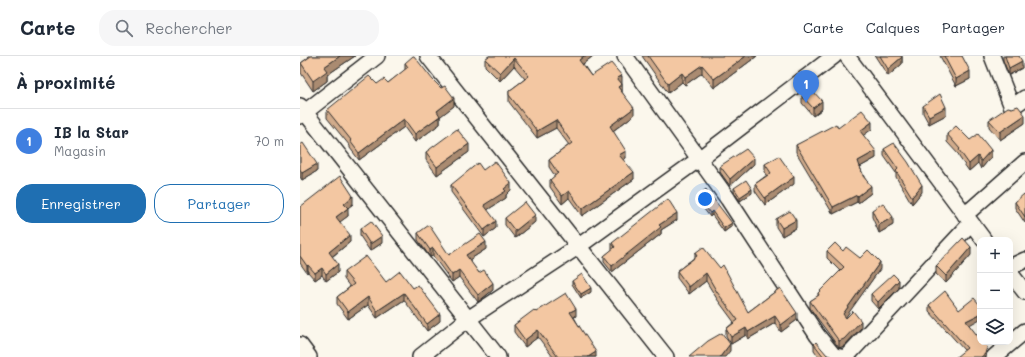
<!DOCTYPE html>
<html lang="fr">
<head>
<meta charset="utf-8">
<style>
  body { margin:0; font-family:Mali,sans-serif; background:#f6f6f7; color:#1f2937 }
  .controls { position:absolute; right:12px; bottom:12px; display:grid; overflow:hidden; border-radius:8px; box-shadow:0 4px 16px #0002 }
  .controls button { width:36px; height:36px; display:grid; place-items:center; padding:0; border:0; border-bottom:1px solid #e0e1e3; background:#fff; color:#1f2937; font:20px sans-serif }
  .you { position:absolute; left:405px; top:143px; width:14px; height:14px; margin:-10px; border:3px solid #fff; border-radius:50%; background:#1a73e8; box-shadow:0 0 0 6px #1a73e833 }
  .badge { display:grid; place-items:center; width:26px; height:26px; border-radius:50%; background:#1f6fb2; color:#fff; font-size:13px; font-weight:700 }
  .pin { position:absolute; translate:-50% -33px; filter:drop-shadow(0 1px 2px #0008) }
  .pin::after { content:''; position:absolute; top:21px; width:14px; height:12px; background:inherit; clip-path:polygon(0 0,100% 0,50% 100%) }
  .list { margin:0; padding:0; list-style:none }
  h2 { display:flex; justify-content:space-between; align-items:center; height:52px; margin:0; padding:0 16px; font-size:17px }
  h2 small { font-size:13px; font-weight:400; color:#747a83 }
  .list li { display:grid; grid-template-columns:26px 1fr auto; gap:12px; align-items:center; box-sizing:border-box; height:64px; padding:0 16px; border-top:1px solid #e0e1e3 }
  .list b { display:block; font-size:15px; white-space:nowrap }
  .list p { margin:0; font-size:13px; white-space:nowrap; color:#747a83 }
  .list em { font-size:13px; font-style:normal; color:#747a83 }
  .actions { display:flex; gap:8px; padding:12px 16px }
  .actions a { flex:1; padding:9px 0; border:1px solid #1f6fb2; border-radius:16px; text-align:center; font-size:14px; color:#1f6fb2 }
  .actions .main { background:#1f6fb2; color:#fff }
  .icon { flex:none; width:22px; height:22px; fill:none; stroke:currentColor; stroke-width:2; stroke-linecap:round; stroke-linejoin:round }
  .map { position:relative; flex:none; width:725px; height:301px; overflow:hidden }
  header { display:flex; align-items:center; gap:24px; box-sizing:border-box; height:56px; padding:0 20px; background:#fff; border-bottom:1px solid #e0e1e3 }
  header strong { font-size:19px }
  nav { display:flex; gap:22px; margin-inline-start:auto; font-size:14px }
  .search { width:280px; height:36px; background:#f6f6f7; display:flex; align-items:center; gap:10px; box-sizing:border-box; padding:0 14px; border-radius:16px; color:#747a83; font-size:15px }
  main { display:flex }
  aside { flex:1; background:#fff }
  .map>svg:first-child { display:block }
</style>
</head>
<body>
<header>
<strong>Carte</strong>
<div class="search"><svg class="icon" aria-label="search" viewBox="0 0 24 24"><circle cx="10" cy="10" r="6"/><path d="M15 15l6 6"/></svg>Rechercher</div>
<nav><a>Carte</a><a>Calques</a><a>Partager</a></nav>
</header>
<main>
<aside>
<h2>À proximité<small></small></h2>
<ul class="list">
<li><span class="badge" style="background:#3f7fe0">1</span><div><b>IB la Star</b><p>Magasin</p></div><em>70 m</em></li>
</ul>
<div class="actions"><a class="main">Enregistrer</a><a>Partager</a></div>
</aside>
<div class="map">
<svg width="725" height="301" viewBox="0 0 725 301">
  <rect width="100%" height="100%" fill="#fbf7ec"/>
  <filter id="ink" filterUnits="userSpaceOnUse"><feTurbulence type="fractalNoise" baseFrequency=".025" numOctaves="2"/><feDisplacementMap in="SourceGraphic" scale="8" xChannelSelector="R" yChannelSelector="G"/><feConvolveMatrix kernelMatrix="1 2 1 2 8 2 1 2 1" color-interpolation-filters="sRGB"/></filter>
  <g filter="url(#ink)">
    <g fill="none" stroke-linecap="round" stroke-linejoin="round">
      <defs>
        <path id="minor" d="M 128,0 L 366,301
          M 325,0 L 428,143 L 517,279 L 534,300 L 540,301
          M 547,0 L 684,184
          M 692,0 L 712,51 L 725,42
          M 0,50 L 198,301
          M 0,60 L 77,0
          M 665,159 L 725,106
          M 710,211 L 725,204
          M 710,217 L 725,236
          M 0,289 L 9,301
          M 120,301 L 168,263 L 279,190 L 399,103 L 534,0
          M 546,301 L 671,167
          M 694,301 L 725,275"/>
      </defs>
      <!-- minor casing -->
      <use href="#minor" stroke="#2b2b2b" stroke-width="18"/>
      <!-- minor -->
      <use href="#minor" stroke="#fbf7ec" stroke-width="15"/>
    </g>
    <!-- wall -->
    <path fill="#d1ab8b" stroke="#2b2b2b" d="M 8,0 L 55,0 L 27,19 L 27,25 L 13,35 L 1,17 L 1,7 L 9,1 Z
      M 189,0 L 293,0 L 283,8 L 291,20 L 322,28 L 322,36 L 334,59 L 313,75 L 326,102 L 323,104 L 334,123 L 282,160 L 269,142 L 262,148 L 250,131 L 250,124 L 255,120 L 249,111 L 249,104 L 269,89 L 256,72 L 237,82 L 209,46 L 209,35 L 225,23 L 214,10 L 200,25 L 185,10 L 185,3 Z
      M 342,0 L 457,0 L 414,32 L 402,17 L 385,29 L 382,26 L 368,37 Z
      M 575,0 L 602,0 L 602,8 L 588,20 Z
      M 640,0 L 662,0 L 670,23 L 656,30 Z
      M 703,0 L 719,0 L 722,12 L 709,19 L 703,4 Z
      M 105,7 L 154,50 L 140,60 L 140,68 L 115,86 L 104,71 L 59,104 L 50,92 L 50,90 L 27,62 L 27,54 L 77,28 L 88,27 L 105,14 Z
      M 502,40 L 522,53 L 513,60 L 502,47 Z
      M 623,50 L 646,59 L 629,68 L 623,57 Z
      M 689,64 L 725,67 L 700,84 L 689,71 Z
      M 538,72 L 572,73 L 563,79 L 576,102 L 560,111 L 571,137 L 558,147 L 557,146 L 533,158 L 496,96 L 496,89 Z
      M 647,78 L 670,84 L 691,101 L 681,113 L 678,107 L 669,115 L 659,101 L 659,99 L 647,86 Z
      M 0,89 L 17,115 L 2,124 L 0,121 Z
      M 584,93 L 622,136 L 612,148 L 596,121 L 596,117 L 584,100 Z
      M 126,96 L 169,96 L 137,119 L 126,104 Z
      M 454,108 L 430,130 L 420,116 L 420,110 Z
      M 465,108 L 494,128 L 465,149 L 455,135 L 455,128 L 467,119 L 465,116 Z
      M 183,114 L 211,134 L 206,139 L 206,142 L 187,154 L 196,172 L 184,181 L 151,136 L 151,129 Z
      M 434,132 L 452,137 L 440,145 L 434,136 Z
      M 400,138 L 432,170 L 424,176 L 412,159 L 410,161 L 400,148 L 401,144 L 400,142 Z
      M 725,139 L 725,167 L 715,152 L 715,146 Z
      M 53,148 L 47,152 L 48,160 L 39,166 L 50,186 L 32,201 L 38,216 L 26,225 L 22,219 L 15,224 L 8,216 L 7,217 L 0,207 L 0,151 Z
      M 572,154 L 593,169 L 579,177 L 572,161 Z
      M 205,162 L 235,166 L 215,182 L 205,169 Z
      M 476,163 L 496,172 L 482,180 L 476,171 Z
      M 377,164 L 361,174 L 361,178 L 312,216 L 304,206 L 304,200 L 312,194 L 312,187 Z
      M 60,173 L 82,187 L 70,195 L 60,180 Z
      M 118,177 L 149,199 L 186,193 L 169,204 L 179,217 L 193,234 L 178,246 L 159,221 L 152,226 L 133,200 L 130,201 L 118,184 Z
      M 527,195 L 543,195 L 560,202 L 580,213 L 545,261 L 561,272 L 544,290 L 539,292 L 510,252 L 510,245 L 518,240 L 518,237 L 540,215 L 527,202 Z
      M 395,197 L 448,256 L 480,232 L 497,264 L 481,276 L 475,267 L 448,283 L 446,279 L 431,288 L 426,280 L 426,273 L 434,266 L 417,243 L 406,225 L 389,238 L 377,222 L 377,215 L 395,201 Z
      M 671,199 L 646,227 L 636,218 L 636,210 Z
      M 44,216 L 113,232 L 140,265 L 127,275 L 104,244 L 77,262 L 68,249 L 48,263 L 37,248 L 37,241 L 50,231 L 44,223 Z
      M 272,225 L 291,236 L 281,242 L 272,228 Z
      M 599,232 L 578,253 L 571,245 L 571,238 Z
      M 629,249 L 669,269 L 687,296 L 664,294 L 629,255 Z
      M 236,256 L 276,260 L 274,261 L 296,301 L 253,301 L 238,281 L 225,291 L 214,276 L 214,269 Z
      M 514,288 L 527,299 L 532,301 L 519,301 L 514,294 Z"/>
    <!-- shaded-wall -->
    <path fill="#aa8b71" stroke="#2b2b2b" d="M 40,0 L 55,0 L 27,19 L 27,25 L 13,35 L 13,25 L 24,11 Z
      M 284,0 L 293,0 L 279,11 L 279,4 Z
      M 446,0 L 457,0 L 414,32 L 414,23 Z
      M 602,1 L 602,8 L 588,20 L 588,13 Z
      M 214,2 L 214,10 L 200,25 L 200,17 Z
      M 722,5 L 722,12 L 709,19 L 709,12 Z
      M 402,9 L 402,17 L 385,29 L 385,21 Z
      M 670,15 L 670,23 L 656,30 L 656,23 Z
      M 382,17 L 382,26 L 368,37 L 368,28 Z
      M 322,20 L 322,28 L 317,30 L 317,22 Z
      M 322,28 L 322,36 L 318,31 Z
      M 154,42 L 154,50 L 137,63 L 137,55 Z
      M 522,45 L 522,53 L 513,60 L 513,52 Z
      M 646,51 L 646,59 L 629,68 L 629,60 Z
      M 334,52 L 334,59 L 310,77 L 310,70 Z
      M 725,59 L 725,67 L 700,84 L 700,76 Z
      M 140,60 L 140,68 L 115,86 L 115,78 Z
      M 104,63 L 104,71 L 59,104 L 59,97 Z
      M 256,64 L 256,72 L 237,82 L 237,75 Z
      M 572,66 L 572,73 L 560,82 L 560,75 Z
      M 169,88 L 169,96 L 137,119 L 137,111 Z
      M 691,94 L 691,101 L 681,113 L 681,105 Z
      M 326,95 L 326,102 L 319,107 L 319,99 Z
      M 576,95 L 576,102 L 558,112 L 558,105 Z
      M 678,100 L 678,107 L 669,115 L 669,108 Z
      M 454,102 L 454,108 L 430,130 L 430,123 Z
      M 17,108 L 17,115 L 2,124 L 2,117 Z
      M 334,116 L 334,123 L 282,160 L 282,153 Z
      M 494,121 L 494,128 L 465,149 L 465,142 Z
      M 211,127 L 211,134 L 206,139 L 206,142 L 184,156 L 184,149 Z
      M 622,129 L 622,136 L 612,148 L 612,141 Z
      M 571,130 L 571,137 L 558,147 L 558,140 Z
      M 452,133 L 452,137 L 440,145 L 440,141 Z
      M 269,135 L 269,142 L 262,148 L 262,140 Z
      M 557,139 L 557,146 L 533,158 L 533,151 Z
      M 53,140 L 53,148 L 44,155 L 44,148 Z
      M 48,152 L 48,160 L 36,169 L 36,161 Z
      M 412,155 L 412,159 L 410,161 L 410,157 Z
      M 377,157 L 377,164 L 361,174 L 361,178 L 312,216 L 312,210 L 359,169 Z
      M 235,159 L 235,166 L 215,182 L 215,175 Z
      M 593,161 L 593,169 L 579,177 L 579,169 Z
      M 496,164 L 496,172 L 482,180 L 482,172 Z
      M 196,165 L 196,172 L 184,181 L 184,174 Z
      M 432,167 L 432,170 L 424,176 L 424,172 Z
      M 50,179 L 50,186 L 29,203 L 29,196 Z
      M 82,180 L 82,187 L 70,195 L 70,188 Z
      M 186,186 L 186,193 L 166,206 L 166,199 Z
      M 671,191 L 671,199 L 646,227 L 646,220 Z
      M 133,192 L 133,200 L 130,201 L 130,194 Z
      M 580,206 L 580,213 L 543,265 L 543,258 Z
      M 38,208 L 38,216 L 26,225 L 26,218 Z
      M 8,209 L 8,216 L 7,217 L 7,210 Z
      M 22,212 L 22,219 L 15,224 L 15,217 Z
      M 159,214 L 159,221 L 152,226 L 152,219 Z
      M 406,217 L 406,225 L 389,238 L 389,231 Z
      M 599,224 L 599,232 L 578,253 L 578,246 Z
      M 193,227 L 193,234 L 178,246 L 178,239 Z
      M 291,232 L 291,236 L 281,242 L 281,238 Z
      M 104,237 L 104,244 L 77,262 L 77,255 Z
      M 68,241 L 68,249 L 48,263 L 48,256 Z
      M 276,253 L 276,260 L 270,263 L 270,256 Z
      M 497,257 L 497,264 L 481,276 L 481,269 Z
      M 140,258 L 140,265 L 127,275 L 127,268 Z
      M 680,258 L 680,263 L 666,271 L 666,265 Z
      M 475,260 L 475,267 L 448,283 L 448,276 Z
      M 561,265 L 561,272 L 544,290 L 539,292 L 539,285 Z
      M 446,272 L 446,279 L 431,288 L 431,281 Z
      M 238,274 L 238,281 L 225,291 L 225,284 Z
      M 430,288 L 430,295 L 425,301 L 420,301 Z
      M 687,291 L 686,301 L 681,301 Z
      M 296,296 L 296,301 L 288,301 Z"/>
    <!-- building -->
    <path fill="#f3c7a2" stroke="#2b2b2b" d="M 11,0 L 40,0 L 24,11 L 27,15 L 13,25 L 1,7 Z
      M 113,0 L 114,0 L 133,24 L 141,32 L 145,30 L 154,42 L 137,55 L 140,60 L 115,78 L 104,63 L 59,97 L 50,85 L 51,84 L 27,54 L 69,20 L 77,28 L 84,23 L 88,27 L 108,11 L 105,7 Z
      M 189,0 L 284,0 L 279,4 L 291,20 L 311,7 L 322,20 L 317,22 L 322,28 L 318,31 L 334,52 L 310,70 L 326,95 L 319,99 L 334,116 L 282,153 L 269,135 L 262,140 L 250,124 L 258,117 L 249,104 L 272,87 L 256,64 L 237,75 L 209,39 L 209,35 L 229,20 L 214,2 L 200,17 L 185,3 Z
      M 348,0 L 446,0 L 414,23 L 402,9 L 385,21 L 382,17 L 368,28 Z
      M 580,0 L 602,0 L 602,1 L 588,13 Z
      M 644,0 L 662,0 L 670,15 L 656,23 Z
      M 705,0 L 719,0 L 722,5 L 709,12 Z
      M 511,33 L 522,45 L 513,52 L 502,40 Z
      M 640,38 L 646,51 L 629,60 L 623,50 Z
      M 718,50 L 725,59 L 700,76 L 689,64 L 708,51 L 712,52 Z
      M 562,54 L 572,66 L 560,75 L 576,95 L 558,105 L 563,120 L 571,130 L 558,140 L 557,139 L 533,151 L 496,89 L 536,68 L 538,72 Z
      M 656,70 L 670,84 L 678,78 L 691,94 L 681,105 L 678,100 L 669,108 L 659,94 L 660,93 L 647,78 Z
      M 157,73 L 169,88 L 137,111 L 126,96 Z
      M 3,87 L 17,108 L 2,117 L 0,113 L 0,89 Z
      M 594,87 L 608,106 L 622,129 L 612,141 L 596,115 L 598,113 L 584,93 Z
      M 446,93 L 454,102 L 430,123 L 420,110 Z
      M 479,100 L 494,121 L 465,142 L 455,128 L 471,117 L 465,108 Z
      M 195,105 L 211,127 L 204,133 L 206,135 L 184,149 L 196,165 L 184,174 L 151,129 L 178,107 L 183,114 Z
      M 40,120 L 53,140 L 44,148 L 48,152 L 36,161 L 50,179 L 29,196 L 38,208 L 26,218 L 22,212 L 15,217 L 8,209 L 7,210 L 0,200 L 0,151 Z
      M 446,124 L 452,133 L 440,141 L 434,132 Z
      M 406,133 L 432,167 L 424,172 L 412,155 L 410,157 L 400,144 L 403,143 L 400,138 Z
      M 724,138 L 725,139 L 725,161 L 715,146 Z
      M 368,143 L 377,157 L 359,169 L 361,171 L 312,210 L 304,200 L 315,191 L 312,187 Z
      M 225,146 L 235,159 L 215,175 L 205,162 Z
      M 583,147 L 593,161 L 579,169 L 572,154 Z
      M 490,155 L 496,164 L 482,172 L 476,163 Z
      M 71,165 L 82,180 L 70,188 L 60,173 Z
      M 129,169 L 149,199 L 180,178 L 186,186 L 166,199 L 179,217 L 184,214 L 193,227 L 178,239 L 159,214 L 152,219 L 133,192 L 130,194 L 118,177 Z
      M 663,182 L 671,191 L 646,220 L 636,210 Z
      M 535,187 L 543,195 L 546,191 L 560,202 L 568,194 L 580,206 L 543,258 L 546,262 L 553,255 L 561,265 L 544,283 L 539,285 L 510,245 L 519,239 L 518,237 L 544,211 L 527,195 Z
      M 403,191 L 420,212 L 423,209 L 448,256 L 480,232 L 497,257 L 481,269 L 475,260 L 448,276 L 446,272 L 431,281 L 426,273 L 438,264 L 417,236 L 406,217 L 389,231 L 377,215 L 397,200 L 395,197 Z
      M 66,200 L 86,226 L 100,215 L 113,232 L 118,229 L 140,258 L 127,268 L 104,237 L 77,255 L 68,241 L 48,256 L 37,241 L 54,228 L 44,216 Z
      M 282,218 L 291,232 L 281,238 L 272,225 Z
      M 593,218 L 599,224 L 578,246 L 571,238 Z
      M 645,235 L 659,254 L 674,242 L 680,249 L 680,258 L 666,265 L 680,283 L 680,286 L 683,286 L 687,291 L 685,298 L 681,301 L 656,301 L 667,292 L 629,249 Z
      M 266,237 L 276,253 L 270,256 L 296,296 L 288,301 L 258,301 L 238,274 L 225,284 L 214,269 L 234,254 L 236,256 Z
      M 422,277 L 430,288 L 420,301 L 389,301 L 408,285 Z
      M 516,286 L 527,299 L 532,301 L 524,301 L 514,288 Z"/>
  </g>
</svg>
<div class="controls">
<button>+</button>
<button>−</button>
<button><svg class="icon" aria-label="layers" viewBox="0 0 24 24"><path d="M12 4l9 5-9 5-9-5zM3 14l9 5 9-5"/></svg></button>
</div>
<div class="you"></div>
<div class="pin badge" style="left:506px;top:47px;background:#3f7fe0">1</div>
</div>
</main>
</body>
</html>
